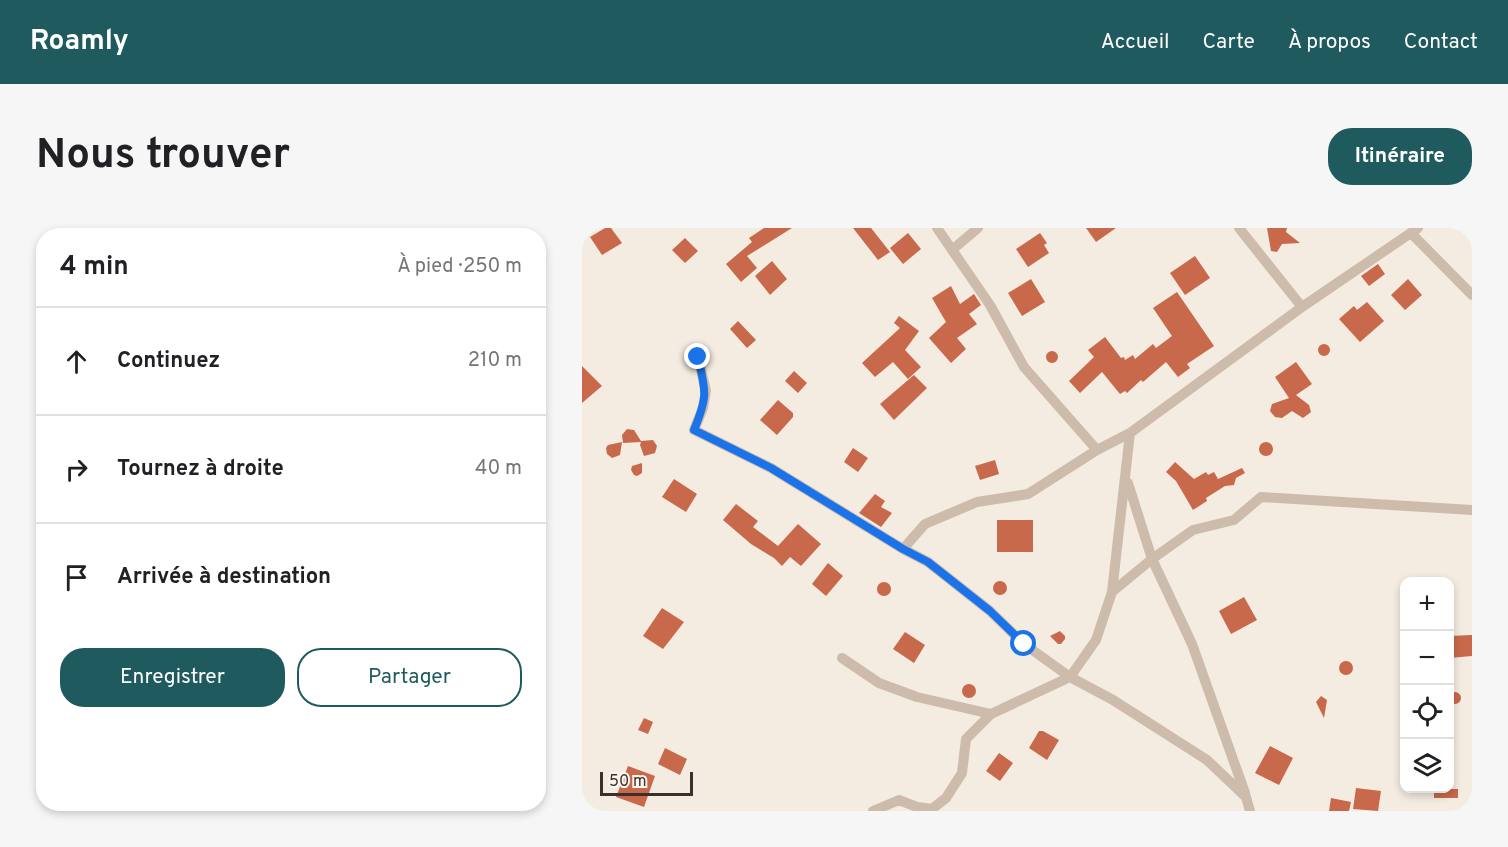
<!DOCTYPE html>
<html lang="fr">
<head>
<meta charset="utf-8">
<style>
  body { margin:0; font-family:Overpass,sans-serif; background:#f6f6f6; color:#202124 }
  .controls { position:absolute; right:18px; bottom:18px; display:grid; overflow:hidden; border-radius:12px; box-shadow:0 3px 9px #0003 }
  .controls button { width:54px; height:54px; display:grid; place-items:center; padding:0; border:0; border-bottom:2px solid #e0e0e0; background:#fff; color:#202124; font:30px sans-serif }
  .scale { position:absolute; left:18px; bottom:15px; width:93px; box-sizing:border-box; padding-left:6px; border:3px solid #3b302b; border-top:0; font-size:16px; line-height:21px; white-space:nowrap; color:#3b302b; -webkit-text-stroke:4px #fbf5ee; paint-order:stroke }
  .stop { position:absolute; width:18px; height:18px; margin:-14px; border:4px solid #1a73e8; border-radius:50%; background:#fff }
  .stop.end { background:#1a73e8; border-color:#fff; box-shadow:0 2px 6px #0008 }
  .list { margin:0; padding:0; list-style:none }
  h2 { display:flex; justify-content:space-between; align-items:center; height:78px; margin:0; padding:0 24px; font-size:26px }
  h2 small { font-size:20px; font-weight:400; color:#757577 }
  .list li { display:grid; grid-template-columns:39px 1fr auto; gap:18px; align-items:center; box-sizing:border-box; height:108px; padding:0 24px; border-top:2px solid #e0e0e0 }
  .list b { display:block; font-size:22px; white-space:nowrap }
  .list em { font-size:20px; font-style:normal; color:#757577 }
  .actions { display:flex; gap:12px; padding:18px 24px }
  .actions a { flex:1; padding:14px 0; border:2px solid #1f5a5e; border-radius:24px; text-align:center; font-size:21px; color:#1f5a5e }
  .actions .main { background:#1f5a5e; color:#fff }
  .icon { flex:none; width:33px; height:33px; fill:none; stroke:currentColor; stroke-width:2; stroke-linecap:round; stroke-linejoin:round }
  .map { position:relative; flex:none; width:890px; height:583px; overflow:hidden; border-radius:24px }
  header { display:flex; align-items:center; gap:36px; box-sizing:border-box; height:84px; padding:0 30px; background:#1f5a5e; color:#fff }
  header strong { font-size:28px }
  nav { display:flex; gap:33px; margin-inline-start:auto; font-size:21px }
  .intro { display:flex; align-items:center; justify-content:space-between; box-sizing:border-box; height:144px; padding:0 36px }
  h1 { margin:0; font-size:42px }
  .button { padding:15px 27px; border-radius:24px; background:#1f5a5e; color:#fff; font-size:21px; font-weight:700 }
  main { display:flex; gap:36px; padding:0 36px }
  aside { flex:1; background:#fff; border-radius:24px; box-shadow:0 3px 9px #0003 }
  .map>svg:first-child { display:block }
</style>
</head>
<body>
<header>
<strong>Roamly</strong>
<nav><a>Accueil</a><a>Carte</a><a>À propos</a><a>Contact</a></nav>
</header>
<div class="intro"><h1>Nous trouver</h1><a class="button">Itinéraire</a></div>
<main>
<aside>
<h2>4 min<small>À pied · 250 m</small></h2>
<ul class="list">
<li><svg class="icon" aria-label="ahead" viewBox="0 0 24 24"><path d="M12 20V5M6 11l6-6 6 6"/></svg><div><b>Continuez</b></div><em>210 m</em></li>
<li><svg class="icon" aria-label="right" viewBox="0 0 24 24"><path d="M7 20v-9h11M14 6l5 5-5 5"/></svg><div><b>Tournez à droite</b></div><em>40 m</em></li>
<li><svg class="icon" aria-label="arrive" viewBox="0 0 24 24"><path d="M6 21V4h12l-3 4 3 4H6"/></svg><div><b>Arrivée à destination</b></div></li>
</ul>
<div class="actions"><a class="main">Enregistrer</a><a>Partager</a></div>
</aside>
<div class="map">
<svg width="890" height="583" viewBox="0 0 890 583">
  <rect width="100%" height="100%" fill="#f4ebe1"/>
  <!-- building -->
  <path fill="#c8694b" d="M 23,0 L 29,0 L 40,15 L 20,27 L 8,9 Z
    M 182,0 L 210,0 L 165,28 L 175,40 L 159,54 L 144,36 L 170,14 L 167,10 Z
    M 271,0 L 289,0 L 308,24 L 296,32 Z
    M 504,0 L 534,0 L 514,14 Z
    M 685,0 L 705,0 L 704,4 L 718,15 L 700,16 L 695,24 L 689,23 Z
    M 326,5 L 339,21 L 321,36 L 308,20 Z
    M 458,5 L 465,15 L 462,17 L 467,25 L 446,39 L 434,21 Z
    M 103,10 L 116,23 L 103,35 L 90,22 Z
    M 613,28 L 628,50 L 603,67 L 588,45 Z
    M 190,33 L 205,51 L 188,67 L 173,48 Z
    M 796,36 L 803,46 L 787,58 L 779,48 Z
    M 449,51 L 463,74 L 440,88 L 426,65 Z
    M 826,51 L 840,67 L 823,82 L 809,67 Z
    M 369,58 L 378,76 L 392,66 L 399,77 L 387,86 L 395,96 L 375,110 L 384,121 L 369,135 L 347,110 L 364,94 L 350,70 Z
    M 595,64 L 632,118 L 605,136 L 608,140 L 596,149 L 584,134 L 561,154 L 559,152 L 545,165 L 543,163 L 538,166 L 520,144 L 498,165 L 487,153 L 512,129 L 506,122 L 523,109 L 539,130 L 542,129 L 543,132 L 551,127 L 553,131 L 571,116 L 574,120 L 590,108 L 571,80 Z
    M 785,74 L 802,93 L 778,114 L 757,91 L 772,78 L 775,82 Z
    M 317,88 L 337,103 L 323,122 L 339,139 L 326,151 L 311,134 L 293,149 L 280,135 L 318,100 L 312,95 Z
    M 156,93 L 174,112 L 165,120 L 148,101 Z
    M736 122a6 6 0 1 1 12 0a6 6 0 1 1-12 0Z
    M464 129a6 6 0 1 1 12 0a6 6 0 1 1-12 0Z
    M 714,134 L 730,156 L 714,167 L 727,177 L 729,184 L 721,190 L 710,183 L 700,190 L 693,189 L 688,183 L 690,176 L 707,170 L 693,149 Z
    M 0,138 L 20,158 L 0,175 Z
    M 212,143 L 225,155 L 216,165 L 203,153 Z
    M 332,147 L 345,160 L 312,192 L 298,176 Z
    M 196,172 L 211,185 L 211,189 L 195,207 L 178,192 Z
    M 45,201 L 52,202 L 59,213 L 71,212 L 75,218 L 73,225 L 62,228 L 58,217 L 59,214 L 41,215 L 40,207 Z
    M677 221a7 7 0 1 1 14 0a7 7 0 1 1-14 0Z
    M 40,214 L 38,227 L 30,230 L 25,226 L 24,220 L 26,217 Z
    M 271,220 L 286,230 L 276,244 L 262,234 Z
    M 413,232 L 417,246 L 398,252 L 393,238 Z
    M 593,234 L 612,251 L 624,244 L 626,247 L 632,244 L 636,251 L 660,240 L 663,245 L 654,250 L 652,257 L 643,258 L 624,270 L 625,273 L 611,282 L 594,253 L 584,244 Z
    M 60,235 L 60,245 L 55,248 L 52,247 L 49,242 L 50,238 Z
    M 92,251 L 115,266 L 104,284 L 80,269 Z
    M 293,266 L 303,273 L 299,279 L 310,285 L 299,299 L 277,285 Z
    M 154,276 L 176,293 L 171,299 L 196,318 L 216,296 L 239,316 L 219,338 L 208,329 L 200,338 L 192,330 L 169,316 L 141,292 Z
    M 415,292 L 451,292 L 451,324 L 415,324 Z
    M 246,335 L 261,348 L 244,368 L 230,356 Z
    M411 360a7 7 0 1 1 14 0a7 7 0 1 1-14 0Z
    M295 361a7 7 0 1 1 14 0a7 7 0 1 1-14 0Z
    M 662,369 L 675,392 L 649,406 L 637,383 Z
    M 80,380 L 102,394 L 81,421 L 61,408 Z
    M 478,403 L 483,408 L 483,411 L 479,416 L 476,416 L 468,408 Z
    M 323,404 L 343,417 L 332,435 L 311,421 Z
    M 890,407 L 890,428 L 867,430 L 867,408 Z
    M757 440a7 7 0 1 1 14 0a7 7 0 1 1-14 0Z
    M380 463a7 7 0 1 1 14 0a7 7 0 1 1-14 0Z
    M867 470a6 6 0 1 1 12 0a6 6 0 1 1-12 0Z
    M 739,468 L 745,472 L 742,490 L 734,474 Z
    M 62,490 L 71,494 L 66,506 L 56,502 Z
    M 457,503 L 461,503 L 477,512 L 465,532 L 447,520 Z
    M 688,518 L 711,530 L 697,557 L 673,545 Z
    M 83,520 L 105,531 L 98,547 L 76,536 Z
    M 417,525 L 431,535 L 418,553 L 404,543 Z
    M 46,538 L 73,548 L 62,579 L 34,569 Z
    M 774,560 L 799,563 L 796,583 L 771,581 Z
    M 852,561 L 876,561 L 876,570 L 852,570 Z
    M 749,570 L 769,574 L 767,583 L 747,583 Z"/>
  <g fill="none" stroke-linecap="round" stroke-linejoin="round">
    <!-- street -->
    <path stroke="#cdbbac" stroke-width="10" d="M 355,0 L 408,77 L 442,139 L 515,222
      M 657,0 L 720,79
      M 829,5 L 890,67
      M 370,22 L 396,0
      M 116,129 L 124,163 L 121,180 L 112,202 L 189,240 L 321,321 L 346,334 L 408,383 L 442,416 L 488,449 L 531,472 L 625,532 L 664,569 L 668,583
      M 546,255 L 570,331 L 610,416 L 663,565
      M 321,321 L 343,296 L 395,274 L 446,266 L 515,222 L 548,205
      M 530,364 L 570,331 L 611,302 L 652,292 L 679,269 L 890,282
      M 260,430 L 297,455 L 335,469 L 409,486 L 384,511 L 380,545 L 364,570 L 350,581 L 335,579 L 317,572 L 291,583
      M 409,486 L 488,449 L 514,412 L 530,364 L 548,205 L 720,79 L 836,0"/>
  </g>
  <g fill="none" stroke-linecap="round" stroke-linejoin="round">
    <!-- route -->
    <path stroke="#1a73e8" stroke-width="8" d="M 116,129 C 124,164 126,168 112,202 L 189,240 L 321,321 L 346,334 L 408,383 L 442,416"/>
  </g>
</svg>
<div class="controls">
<button>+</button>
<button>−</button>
<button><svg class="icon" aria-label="locate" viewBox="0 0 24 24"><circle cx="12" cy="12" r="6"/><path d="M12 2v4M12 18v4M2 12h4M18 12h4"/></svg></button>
<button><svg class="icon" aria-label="layers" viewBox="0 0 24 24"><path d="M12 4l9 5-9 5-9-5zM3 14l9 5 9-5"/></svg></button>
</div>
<div class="scale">50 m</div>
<div class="stop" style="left:442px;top:416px"></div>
<div class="stop end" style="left:116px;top:129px"></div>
</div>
</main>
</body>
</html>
